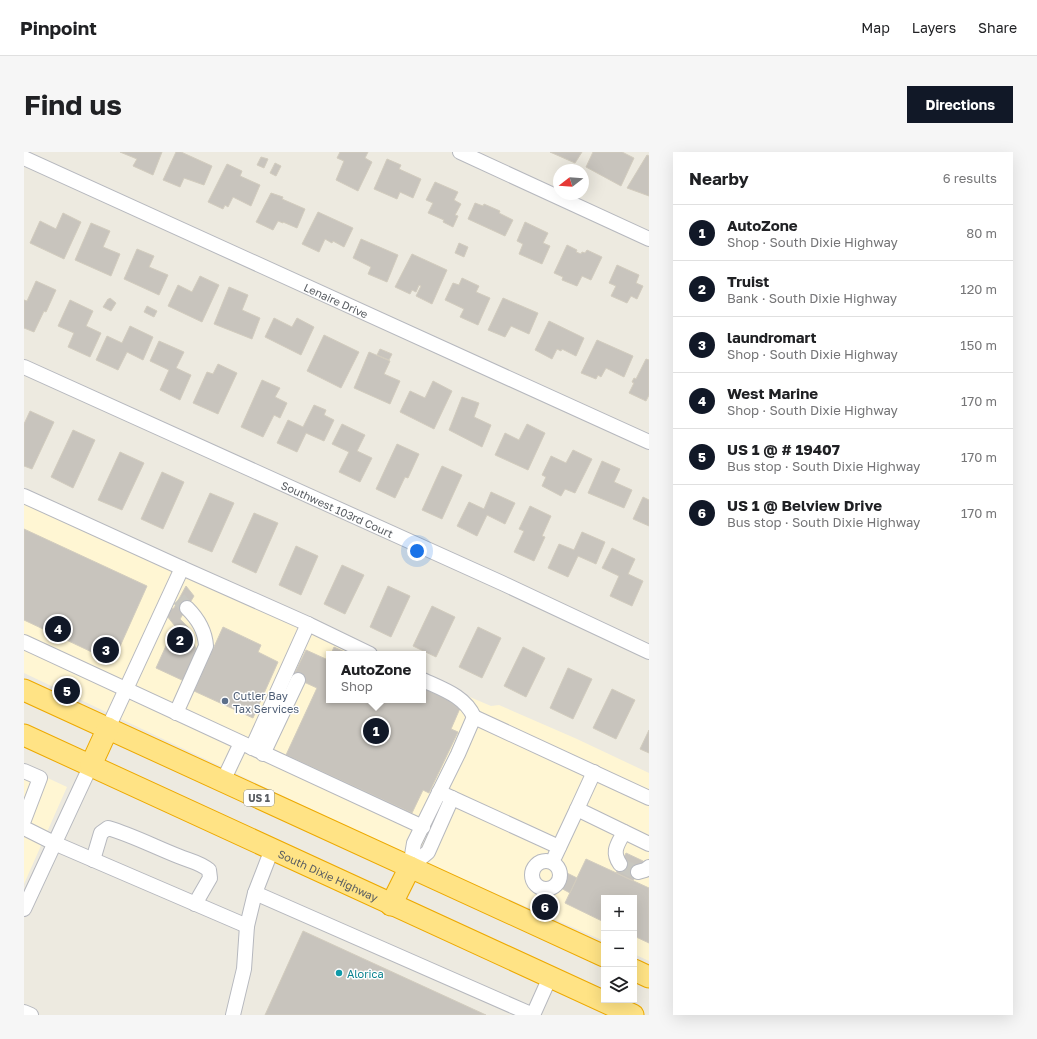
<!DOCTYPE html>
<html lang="en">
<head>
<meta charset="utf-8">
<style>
  body { margin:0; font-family:"Golos Text",sans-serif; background:#f6f6f6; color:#202124 }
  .controls { position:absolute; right:12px; bottom:12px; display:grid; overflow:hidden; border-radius:0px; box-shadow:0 4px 16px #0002 }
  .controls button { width:36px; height:36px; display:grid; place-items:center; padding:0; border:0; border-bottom:1px solid #e0e0e0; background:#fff; color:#202124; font:20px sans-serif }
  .compass { position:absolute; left:529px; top:12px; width:36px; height:36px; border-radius:50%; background:#fff; box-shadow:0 4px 16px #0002; rotate:253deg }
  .you { position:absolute; left:393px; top:399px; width:14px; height:14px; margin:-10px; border:3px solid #fff; border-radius:50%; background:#1a73e8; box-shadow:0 0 0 6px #1a73e833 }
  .badge { display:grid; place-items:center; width:26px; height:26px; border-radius:50%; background:#111827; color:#fff; font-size:13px; font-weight:700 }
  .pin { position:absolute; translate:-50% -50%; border:2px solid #fff; box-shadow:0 1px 4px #0006 }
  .popup { position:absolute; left:302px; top:499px; width:100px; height:52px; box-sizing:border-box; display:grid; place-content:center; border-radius:0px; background:#fff; filter:drop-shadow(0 1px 3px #0005); font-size:13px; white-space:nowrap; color:#757577 }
  .popup b { font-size:15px; color:#202124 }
  .popup::after { content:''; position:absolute; left:50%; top:100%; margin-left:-8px; border:8px solid transparent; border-top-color:#fff }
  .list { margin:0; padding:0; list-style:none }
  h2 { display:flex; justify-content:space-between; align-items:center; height:52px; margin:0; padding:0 16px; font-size:17px }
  h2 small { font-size:13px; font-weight:400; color:#757577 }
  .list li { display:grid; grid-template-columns:26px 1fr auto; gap:12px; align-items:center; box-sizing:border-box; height:56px; padding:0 16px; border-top:1px solid #e0e0e0 }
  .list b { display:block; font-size:15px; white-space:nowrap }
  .list p { margin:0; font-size:13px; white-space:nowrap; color:#757577 }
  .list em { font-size:13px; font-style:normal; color:#757577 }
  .icon { flex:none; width:22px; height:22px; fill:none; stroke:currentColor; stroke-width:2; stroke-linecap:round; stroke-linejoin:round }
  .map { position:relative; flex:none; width:625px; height:863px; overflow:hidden; border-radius:0px }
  header { display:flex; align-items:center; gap:24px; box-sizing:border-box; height:56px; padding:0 20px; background:#fff; border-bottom:1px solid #e0e0e0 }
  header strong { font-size:19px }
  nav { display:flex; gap:22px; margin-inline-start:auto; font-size:14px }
  .intro { display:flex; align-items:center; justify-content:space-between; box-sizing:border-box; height:96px; padding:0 24px }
  h1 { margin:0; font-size:28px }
  .button { padding:10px 18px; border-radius:0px; background:#111827; color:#fff; font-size:14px; font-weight:700 }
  main { display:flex; gap:24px; padding:0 24px }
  aside { flex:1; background:#fff; border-radius:0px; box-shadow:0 4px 16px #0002 }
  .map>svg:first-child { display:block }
</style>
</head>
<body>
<header>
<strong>Pinpoint</strong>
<nav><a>Map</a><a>Layers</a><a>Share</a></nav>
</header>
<div class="intro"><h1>Find us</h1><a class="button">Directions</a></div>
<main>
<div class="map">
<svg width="625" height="863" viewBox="0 0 625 863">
  <rect width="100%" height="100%" fill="#edeae0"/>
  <!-- commercial -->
  <path fill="#fff6d3" d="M 0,348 L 347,502 L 305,502 L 305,548 L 399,548 L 399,525 L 467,554 L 475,553 L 553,587 L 625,621 L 625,809 L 610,802 L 610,746 L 580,746 L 580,789 L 375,699 L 0,521 Z
    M 0,615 L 43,635 L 0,732 Z"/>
  <!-- building -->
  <path fill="#c8c4bd" stroke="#d2ccbe" d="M 96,0 L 138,0 L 129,23 L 109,14 L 113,7 Z
    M 152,0 L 157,0 L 188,14 L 180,33 L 160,26 L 156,35 L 139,28 Z
    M 316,0 L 344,0 L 341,6 L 348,10 L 334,39 L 312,28 L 320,9 L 313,6 Z
    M 526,0 L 558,0 L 551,11 Z
    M 569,0 L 598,0 L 610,6 L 597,34 L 562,15 Z
    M 623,3 L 625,4 L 625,44 L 603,36 Z
    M 237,5 L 244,7 L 240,16 L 233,13 Z
    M 363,7 L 377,13 L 375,17 L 397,27 L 389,46 L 376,40 L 373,47 L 350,37 Z
    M 251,11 L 257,14 L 252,24 L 246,21 Z
    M 203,12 L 218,19 L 216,24 L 236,33 L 227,54 L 209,45 L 204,55 L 201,53 L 199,57 L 184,50 Z
    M 411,30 L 434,40 L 430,48 L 437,52 L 431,63 L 434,64 L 429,75 L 419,70 L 420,68 L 404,61 L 409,51 L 402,48 Z
    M 247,41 L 259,45 L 258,47 L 281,57 L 273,76 L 259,70 L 259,71 L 254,69 L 249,78 L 232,70 Z
    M 451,51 L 459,54 L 460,52 L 476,59 L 475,61 L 489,68 L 481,84 L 444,67 Z
    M 294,60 L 329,76 L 320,95 L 309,89 L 308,91 L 301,87 L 295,100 L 278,92 Z
    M 39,61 L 57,70 L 40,107 L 6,91 L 16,69 L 32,77 Z
    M 501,70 L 524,81 L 519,91 L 526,94 L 518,112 L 495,102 L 499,92 L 493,89 Z
    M 67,71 L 86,79 L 79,95 L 96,102 L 87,124 L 51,108 Z
    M 337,87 L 374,103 L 363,130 L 344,122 L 347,115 L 329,106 Z
    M 435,91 L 444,95 L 440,105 L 431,101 Z
    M 543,93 L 553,98 L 552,100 L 557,102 L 558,100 L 561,101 L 563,98 L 578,105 L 567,128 L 558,124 L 553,134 L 538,128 L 539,125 L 530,121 Z
    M 113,97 L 130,104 L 125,115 L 144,123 L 135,143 L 100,127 Z
    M 388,102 L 423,118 L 408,152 L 392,144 L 397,134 L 395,133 L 392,140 L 388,138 L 386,142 L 371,135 Z
    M 593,113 L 615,123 L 612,131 L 619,134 L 613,147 L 607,144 L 603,151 L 587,144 L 592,134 L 585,131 Z
    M 176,124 L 195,133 L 178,170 L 144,154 L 154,133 L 168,140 Z
    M 438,126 L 455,134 L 452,140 L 466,146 L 454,173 L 436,165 L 440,157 L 421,148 L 429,131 L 435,133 Z
    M 12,129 L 32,138 L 22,160 L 20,159 L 10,180 L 0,176 L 0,148 L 3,149 Z
    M 205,135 L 224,143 L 218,158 L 236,166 L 228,187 L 190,172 Z
    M 86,146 L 92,151 L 87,159 L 79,155 L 84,147 L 85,147 Z
    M 479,146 L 514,161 L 505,182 L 487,174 L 481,185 L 464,178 Z
    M 46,148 L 69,159 L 62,174 L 77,181 L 66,205 L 44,195 L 50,181 L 34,174 Z
    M 123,154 L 133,159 L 130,165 L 120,160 Z
    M 250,166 L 268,175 L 273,166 L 290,175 L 277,203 L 241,185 Z
    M 525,169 L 560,186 L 552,204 L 538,197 L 537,199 L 533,197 L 528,207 L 511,198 Z
    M 106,174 L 129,185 L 119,208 L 103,200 L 94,218 L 72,208 L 83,184 L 98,191 Z
    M 300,183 L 335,200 L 317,236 L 283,219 Z
    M 573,188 L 609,204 L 600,225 L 582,216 L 577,225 L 574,223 L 572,227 L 557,221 Z
    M 135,189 L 160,200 L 152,216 L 167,223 L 156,248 L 136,238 L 145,218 L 126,209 Z
    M 356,197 L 368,202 L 365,208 L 353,203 Z
    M 345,200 L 366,209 L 360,222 L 376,229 L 366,252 L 330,236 Z
    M 622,207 L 625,208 L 625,243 L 622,249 L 605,241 L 610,231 L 608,230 L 610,226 L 612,227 Z
    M 194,212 L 213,221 L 194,262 L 169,251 L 183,220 L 189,222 Z
    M 238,228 L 256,236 L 251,245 L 263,251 L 256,266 L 250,263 L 239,285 L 217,275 Z
    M 409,229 L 428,239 L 410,277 L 376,260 L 386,239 L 401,246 Z
    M 438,245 L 455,251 L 450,265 L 467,273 L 458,295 L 425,278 Z
    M 290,253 L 302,258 L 300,263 L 310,268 L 300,289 L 282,281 L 273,300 L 253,291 L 264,268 L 279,275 Z
    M 6,259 L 30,270 L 8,317 L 0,314 L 0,272 Z
    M 318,272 L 341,283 L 333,299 L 348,306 L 336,330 L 315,320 L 325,300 L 308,292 Z
    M 503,272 L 521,281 L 504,318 L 471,303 L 481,281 L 495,288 Z
    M 49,278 L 71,288 L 49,336 L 27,325 Z
    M 373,292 L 395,302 L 384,326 L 381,325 L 371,346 L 352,337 Z
    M 549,298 L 568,307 L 551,341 L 541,337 L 537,344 L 518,334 L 522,325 L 518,323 L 527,304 L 542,311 Z
    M 96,300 L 120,311 L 98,358 L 74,348 Z
    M 578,309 L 596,317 L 590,330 L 608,338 L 600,356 L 564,341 Z
    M 418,314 L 438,323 L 418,367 L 398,358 Z
    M 138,320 L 160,330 L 139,377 L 117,367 Z
    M 467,340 L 491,351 L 481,372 L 463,363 L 453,384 L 433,374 L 445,350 L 460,357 Z
    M 186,341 L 210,351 L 188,400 L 164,390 Z
    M 619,345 L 625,348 L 625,374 L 609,367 Z
    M 506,354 L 527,364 L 518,384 L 521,385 L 510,409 L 490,400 L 500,379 L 495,377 Z
    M 230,361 L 254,371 L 232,421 L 208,410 Z
    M 0,377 L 123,434 L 89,510 L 0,468 Z
    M 558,380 L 581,390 L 572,412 L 554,404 L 544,425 L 524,416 L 535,392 L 550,398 Z
    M 272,394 L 294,404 L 277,443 L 255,433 Z
    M 588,396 L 611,407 L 604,422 L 619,429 L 608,454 L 586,444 L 595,424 L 578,416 Z
    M 318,413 L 340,423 L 321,462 L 300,452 Z
    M 162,434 L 170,444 L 156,467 L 164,475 L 173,500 L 160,529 L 132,516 L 151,474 L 143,464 L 144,459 L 150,456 Z
    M 364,434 L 386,444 L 367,485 L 346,475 Z
    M 408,454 L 431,465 L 412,505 L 389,494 Z
    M 199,475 L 237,493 L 234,500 L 254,510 L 229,566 L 170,539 Z
    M 454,475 L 477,486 L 458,526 L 435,515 Z
    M 310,495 L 325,502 L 307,502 Z
    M 499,495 L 521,506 L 502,545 L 480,534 Z
    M 282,498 L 304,508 L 305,507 L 305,548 L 399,548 L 399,536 L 437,554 L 427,577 L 434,580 L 405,641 L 399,638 L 388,661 L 262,603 L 293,536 L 269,525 Z
    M 544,516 L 568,527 L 549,567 L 526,556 Z
    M 588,537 L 611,548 L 592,587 L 569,576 Z
    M 625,578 L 625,601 L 616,597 Z
    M 602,701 L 619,709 L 609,729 L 592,721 Z
    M 562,707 L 625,736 L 625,791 L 610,784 L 610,746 L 580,746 L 580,770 L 541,751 Z
    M 539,719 L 553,726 L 546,741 L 533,734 Z
    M 279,779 L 462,863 L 241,863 Z"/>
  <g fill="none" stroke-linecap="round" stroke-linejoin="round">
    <!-- minor-tunnel -->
    <path stroke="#c8c7c0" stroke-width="14" stroke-dasharray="14 7" stroke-linecap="butt" d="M 155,447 L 163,456
      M 596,712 L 605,717 L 614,720"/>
    <defs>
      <g id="minor">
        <path d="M 436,0 L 625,87"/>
        <path id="s1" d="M 0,6 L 625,290"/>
        <path id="s2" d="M 0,215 L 478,431 L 625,500"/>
        <path d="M 0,344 L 158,416 L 284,472"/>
        <path d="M 0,490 L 399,675"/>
        <path d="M 399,528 C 418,537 441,544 450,565"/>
        <path d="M 152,561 L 182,494 C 181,478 174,467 163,456"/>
        <path d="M 84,576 L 158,416"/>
        <path d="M 228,596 L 284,472 L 346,502"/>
        <path d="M 239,602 L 274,528"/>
        <path d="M 0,619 L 16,626 L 0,668"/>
        <path d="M 570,620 L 553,657 L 625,692"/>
        <path d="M 199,629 L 217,591"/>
        <path d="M 415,640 L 535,695"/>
        <path d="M 0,676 L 30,691 L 223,774"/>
        <path d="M 248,697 L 231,741 L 509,863"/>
        <path d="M 531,704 L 553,657"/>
        <path d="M 69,708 L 77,681 L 84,676 C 108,683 131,695 154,704 C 166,709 175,710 185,718 L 186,726 L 171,752"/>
        <circle cx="522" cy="723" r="14"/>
        <path d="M 596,712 C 587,699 594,692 600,680"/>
        <path d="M 386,715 L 390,691 L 434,602 L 450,565 L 625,646"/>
        <path d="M 386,715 L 404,700 L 428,646"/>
        <path d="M 614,720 L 621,718 L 625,715"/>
        <path d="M 0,757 L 67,613"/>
        <path d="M 0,860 L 7,863"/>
        <path d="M 209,863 L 220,817 L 223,774 L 231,741"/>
        <path d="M 509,863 L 526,825"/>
      </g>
      <g id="highway">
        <path d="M 0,538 L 580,804"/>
        <path id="s3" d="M 0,583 L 609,863"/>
        <path d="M 67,613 L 84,576"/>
        <path d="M 367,753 L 386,715"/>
        <path d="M 610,818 L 625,825"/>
      </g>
    </defs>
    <!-- minor casing -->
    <use href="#minor" stroke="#b6b8be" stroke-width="16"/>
    <!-- highway casing -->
    <use href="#highway" stroke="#eda900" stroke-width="23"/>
    <!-- minor -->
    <use href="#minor" stroke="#fff" stroke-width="14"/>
    <!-- highway -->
    <use href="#highway" stroke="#ffe385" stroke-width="21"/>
  </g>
  <!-- markers -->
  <circle fill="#5c6f8a" stroke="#fff" stroke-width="1.5" cx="201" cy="549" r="4"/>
  <circle fill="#0f9aa8" stroke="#fff" stroke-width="1.5" cx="315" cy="821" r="4"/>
  <g text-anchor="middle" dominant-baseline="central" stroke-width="3" stroke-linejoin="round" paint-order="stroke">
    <!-- shield labels -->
    <rect fill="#fff" stroke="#8b8e91" stroke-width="1" x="220" y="638" width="30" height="16" rx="3"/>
    <g font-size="10" font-weight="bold" fill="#595d62">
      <text x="235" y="646">US 1</text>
    </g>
    <!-- street labels -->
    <g font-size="11" fill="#595d62" stroke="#fff">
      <text stroke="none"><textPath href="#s1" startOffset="343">Lenaire Drive</textPath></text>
      <text stroke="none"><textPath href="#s2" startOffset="344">Southwest 103rd Court</textPath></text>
      <text stroke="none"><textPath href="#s3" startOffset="335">South Dixie Highway</textPath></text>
    </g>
    <!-- service labels -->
    <g font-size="11" fill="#4e5e75" stroke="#fff" text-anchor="start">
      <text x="209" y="543">Cutler Bay<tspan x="209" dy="13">Tax Services</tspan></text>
    </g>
    <!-- culture labels -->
    <g font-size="11" fill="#0d838f" stroke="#fff" text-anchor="start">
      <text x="323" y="821">Alorica</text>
    </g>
  </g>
</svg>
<div class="controls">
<button>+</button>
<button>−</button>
<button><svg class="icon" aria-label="layers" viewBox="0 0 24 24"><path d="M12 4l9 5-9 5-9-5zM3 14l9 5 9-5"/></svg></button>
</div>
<svg class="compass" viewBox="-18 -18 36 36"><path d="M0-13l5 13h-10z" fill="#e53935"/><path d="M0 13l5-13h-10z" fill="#757577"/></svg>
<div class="you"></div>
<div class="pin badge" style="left:352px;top:579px">1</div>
<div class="popup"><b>AutoZone</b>Shop</div>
<div class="pin badge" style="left:156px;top:488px">2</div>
<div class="pin badge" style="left:82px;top:498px">3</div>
<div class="pin badge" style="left:34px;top:477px">4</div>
<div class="pin badge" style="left:43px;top:539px">5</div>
<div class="pin badge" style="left:521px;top:755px">6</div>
</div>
<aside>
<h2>Nearby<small>6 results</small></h2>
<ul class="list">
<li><span class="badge">1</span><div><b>AutoZone</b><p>Shop · South Dixie Highway</p></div><em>80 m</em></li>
<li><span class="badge">2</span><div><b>Truist</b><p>Bank · South Dixie Highway</p></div><em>120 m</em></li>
<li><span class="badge">3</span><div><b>laundromart</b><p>Shop · South Dixie Highway</p></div><em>150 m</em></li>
<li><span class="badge">4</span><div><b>West Marine</b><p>Shop · South Dixie Highway</p></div><em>170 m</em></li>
<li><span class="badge">5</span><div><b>US 1 @ # 19407</b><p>Bus stop · South Dixie Highway</p></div><em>170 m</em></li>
<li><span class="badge">6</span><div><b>US 1 @ Belview Drive</b><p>Bus stop · South Dixie Highway</p></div><em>170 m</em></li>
</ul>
</aside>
</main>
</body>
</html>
